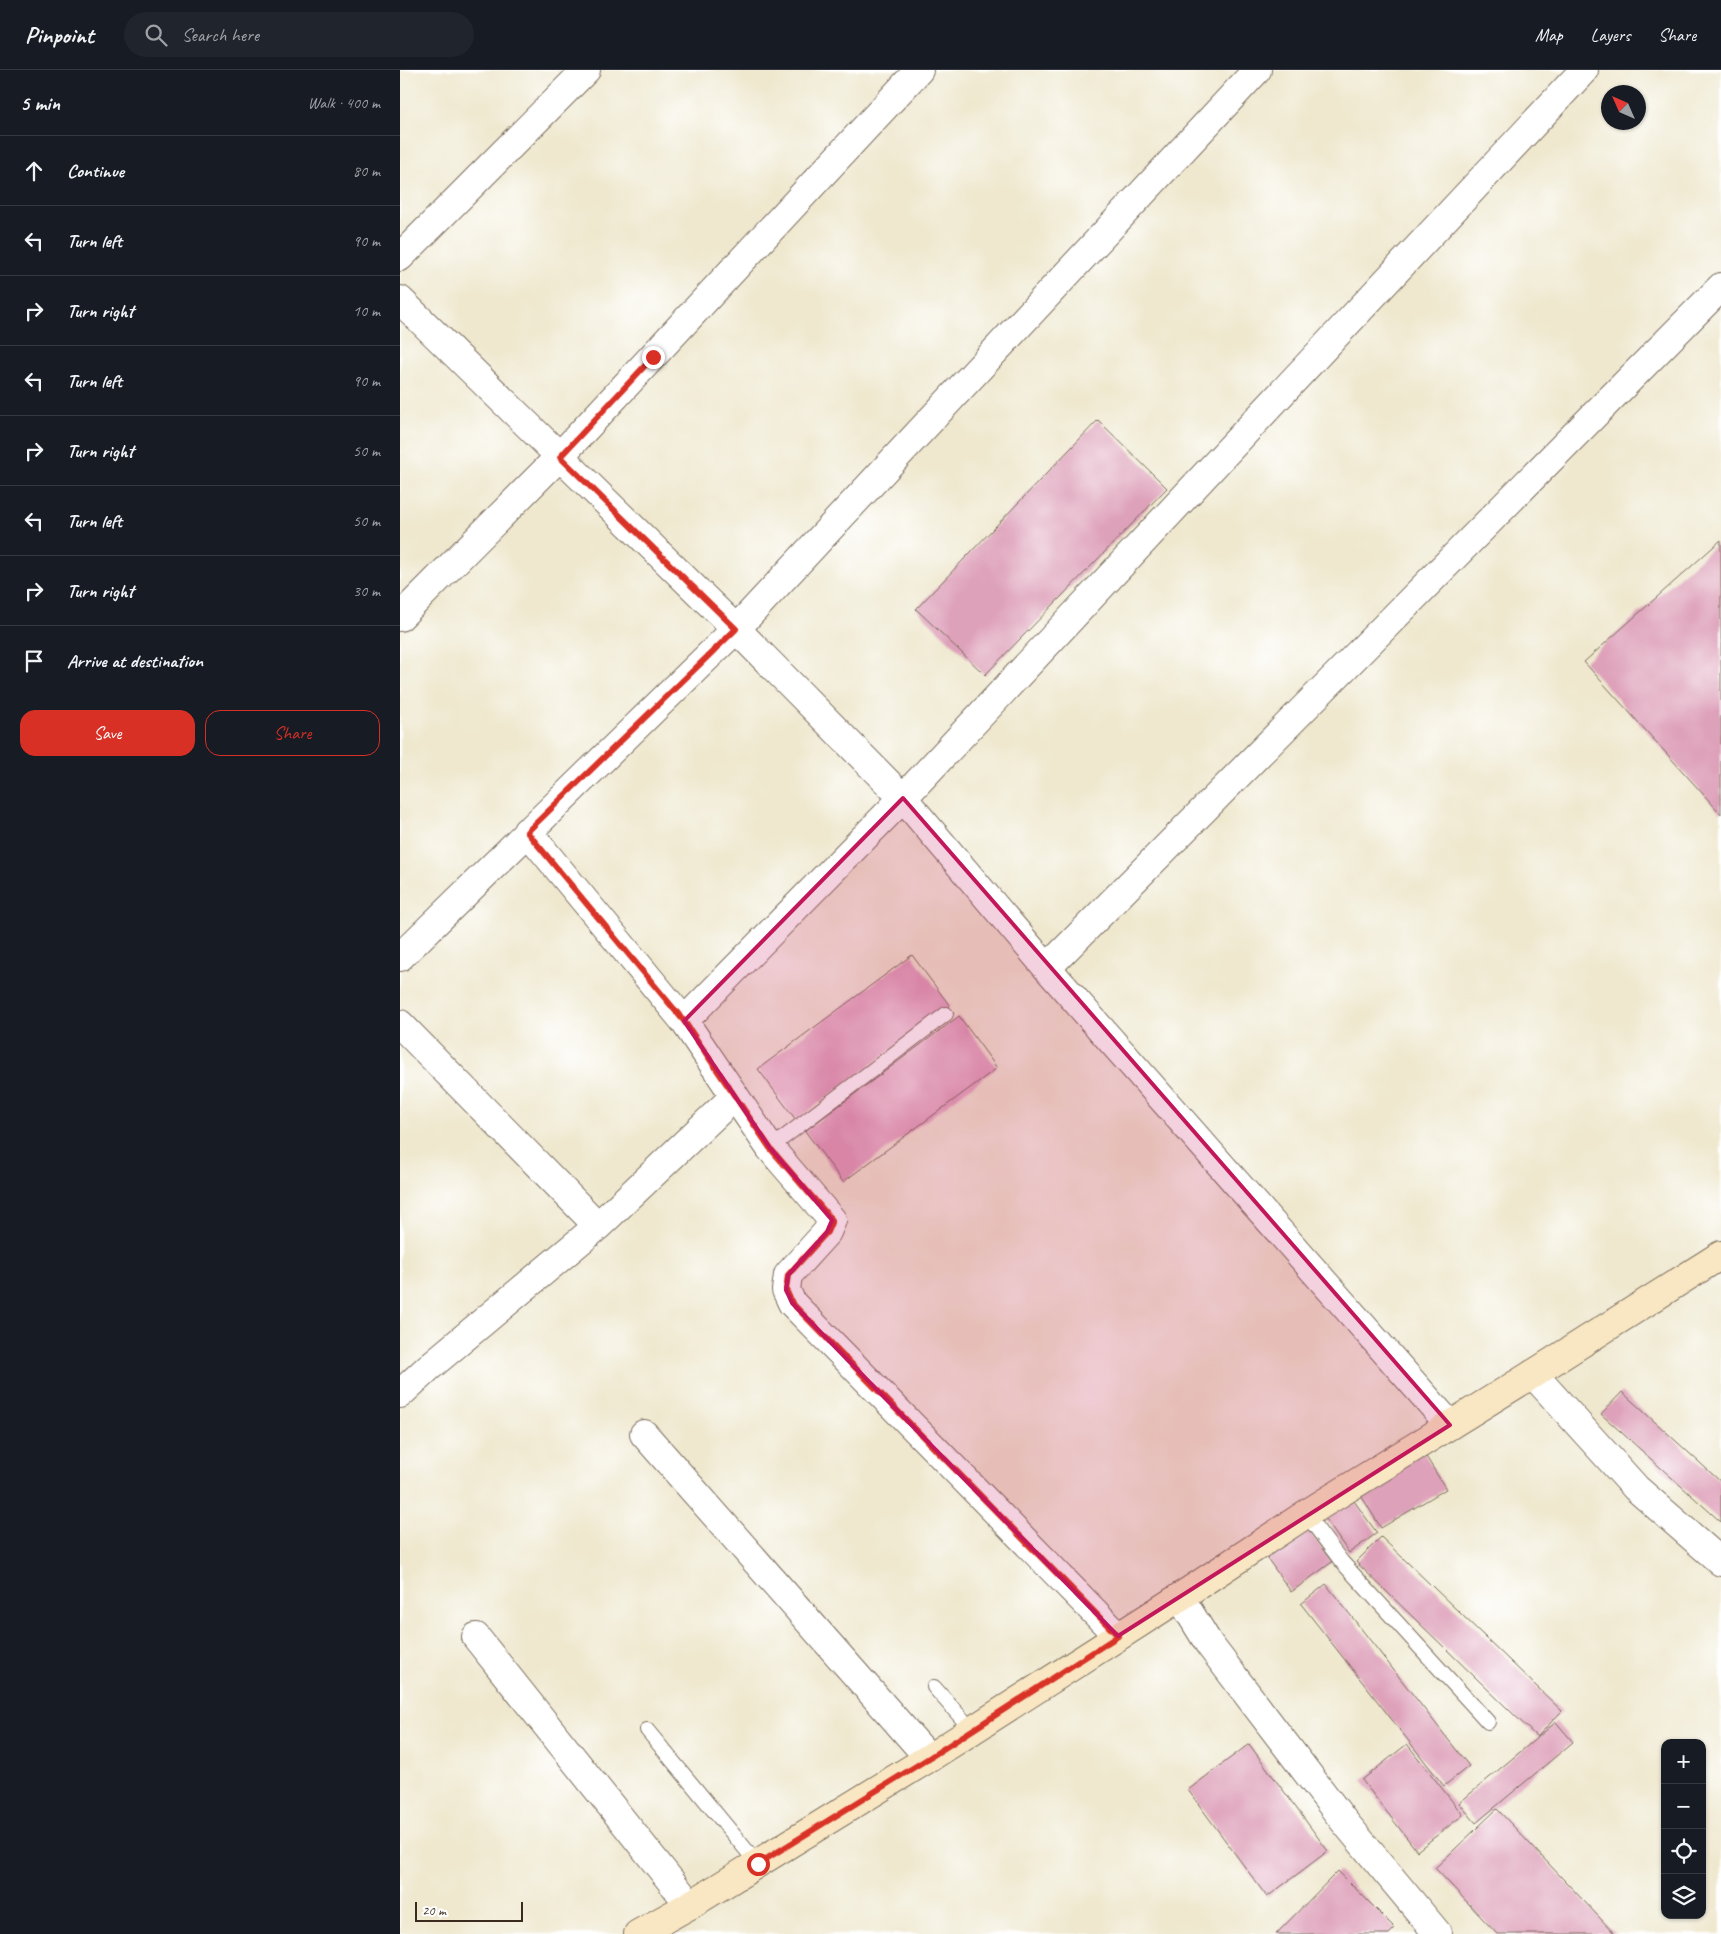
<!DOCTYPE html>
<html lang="en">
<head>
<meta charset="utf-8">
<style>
  body { margin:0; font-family:Caveat,sans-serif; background:#20242c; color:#f1f3f6 }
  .controls { position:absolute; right:15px; bottom:15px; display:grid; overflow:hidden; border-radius:10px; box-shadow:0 1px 4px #0004 }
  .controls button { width:45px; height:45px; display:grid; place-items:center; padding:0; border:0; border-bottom:1px solid #363941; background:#171b24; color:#f1f3f6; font:25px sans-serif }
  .compass { position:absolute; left:1201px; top:15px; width:45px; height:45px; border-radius:50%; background:#171b24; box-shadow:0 1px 4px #0004; rotate:315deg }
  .scale { position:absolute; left:15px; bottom:12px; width:108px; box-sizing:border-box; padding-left:5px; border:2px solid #3b2a1e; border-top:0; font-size:14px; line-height:18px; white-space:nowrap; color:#3b2a1e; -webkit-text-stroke:4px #fff; paint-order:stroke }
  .stop { position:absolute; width:15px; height:15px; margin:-11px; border:4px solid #d93025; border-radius:50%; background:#fff }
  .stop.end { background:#d93025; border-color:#fff; box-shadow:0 1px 5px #0008 }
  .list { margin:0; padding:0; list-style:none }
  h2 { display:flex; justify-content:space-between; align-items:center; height:65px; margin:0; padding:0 20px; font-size:21px }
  h2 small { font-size:16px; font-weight:400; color:#9ea1a6 }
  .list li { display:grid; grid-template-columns:32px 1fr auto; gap:15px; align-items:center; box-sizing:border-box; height:70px; padding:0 20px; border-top:1px solid #363941 }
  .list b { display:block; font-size:19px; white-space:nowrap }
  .list em { font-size:16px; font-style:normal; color:#9ea1a6 }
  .actions { display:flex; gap:10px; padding:15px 20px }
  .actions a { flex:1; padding:11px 0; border:1px solid #d93025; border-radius:15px; text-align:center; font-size:18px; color:#d93025 }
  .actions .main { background:#d93025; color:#fff }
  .icon { flex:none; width:28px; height:28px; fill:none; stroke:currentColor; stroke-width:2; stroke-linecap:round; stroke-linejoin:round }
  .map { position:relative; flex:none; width:1321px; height:1864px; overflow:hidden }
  header { display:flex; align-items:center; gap:30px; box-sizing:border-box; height:70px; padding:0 25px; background:#171b24; border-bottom:1px solid #363941 }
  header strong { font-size:24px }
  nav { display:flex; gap:28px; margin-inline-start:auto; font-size:18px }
  .search { width:350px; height:45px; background:#20242c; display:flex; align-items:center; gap:12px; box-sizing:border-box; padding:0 18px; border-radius:28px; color:#9ea1a6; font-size:19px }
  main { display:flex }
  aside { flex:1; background:#171b24 }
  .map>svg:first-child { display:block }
</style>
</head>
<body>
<header>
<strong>Pinpoint</strong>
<div class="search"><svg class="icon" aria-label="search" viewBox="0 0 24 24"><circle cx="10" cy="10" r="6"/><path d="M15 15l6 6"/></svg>Search here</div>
<nav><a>Map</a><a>Layers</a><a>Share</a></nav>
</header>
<main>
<aside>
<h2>5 min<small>Walk · 400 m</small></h2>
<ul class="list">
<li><svg class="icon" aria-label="ahead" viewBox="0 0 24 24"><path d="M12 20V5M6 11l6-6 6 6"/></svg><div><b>Continue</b></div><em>80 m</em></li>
<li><svg class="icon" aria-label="left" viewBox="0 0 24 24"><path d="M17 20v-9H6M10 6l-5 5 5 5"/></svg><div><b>Turn left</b></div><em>90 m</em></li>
<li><svg class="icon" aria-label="right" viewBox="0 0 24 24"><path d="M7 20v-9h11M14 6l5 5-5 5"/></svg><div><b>Turn right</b></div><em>10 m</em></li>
<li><svg class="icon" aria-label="left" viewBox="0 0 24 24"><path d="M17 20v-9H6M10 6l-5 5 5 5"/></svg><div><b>Turn left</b></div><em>90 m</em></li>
<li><svg class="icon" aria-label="right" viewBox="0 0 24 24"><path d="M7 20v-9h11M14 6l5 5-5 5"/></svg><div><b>Turn right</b></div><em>50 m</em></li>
<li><svg class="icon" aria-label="left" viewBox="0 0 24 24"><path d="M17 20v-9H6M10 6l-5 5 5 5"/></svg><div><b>Turn left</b></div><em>50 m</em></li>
<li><svg class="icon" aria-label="right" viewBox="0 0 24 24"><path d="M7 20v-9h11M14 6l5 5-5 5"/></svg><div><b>Turn right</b></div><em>30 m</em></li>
<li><svg class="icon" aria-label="arrive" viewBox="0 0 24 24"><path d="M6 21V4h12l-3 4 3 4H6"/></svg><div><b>Arrive at destination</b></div></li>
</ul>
<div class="actions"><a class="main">Save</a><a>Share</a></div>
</aside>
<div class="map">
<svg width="1321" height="1864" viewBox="0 0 1321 1864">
  <rect width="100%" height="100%" fill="#fff"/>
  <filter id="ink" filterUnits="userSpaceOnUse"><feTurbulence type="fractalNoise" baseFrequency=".02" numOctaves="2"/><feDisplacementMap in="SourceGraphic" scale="10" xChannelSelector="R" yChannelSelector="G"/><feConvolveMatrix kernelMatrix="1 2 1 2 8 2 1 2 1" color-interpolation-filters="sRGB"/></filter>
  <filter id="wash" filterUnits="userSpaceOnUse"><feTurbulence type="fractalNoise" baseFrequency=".0096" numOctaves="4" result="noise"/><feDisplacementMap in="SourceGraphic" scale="20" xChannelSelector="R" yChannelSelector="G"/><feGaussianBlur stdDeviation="1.12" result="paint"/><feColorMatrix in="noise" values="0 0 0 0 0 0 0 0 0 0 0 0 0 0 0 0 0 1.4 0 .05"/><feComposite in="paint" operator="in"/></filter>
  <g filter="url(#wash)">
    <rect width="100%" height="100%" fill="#efe8cf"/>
    <g id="blocks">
      <!-- building -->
      <path fill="#dea1ba" d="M 698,350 L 767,418 L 585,605 L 516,539 Z
        M 1321,470 L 1321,744 L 1184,592 Z
        M 512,885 L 550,936 L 396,1050 L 358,999 Z
        M 559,946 L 597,998 L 443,1112 L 405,1061 Z
        M 1222,1322 L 1321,1412 L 1321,1452 L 1201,1344 Z
        M 1022,1380 L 1046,1419 L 981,1458 L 957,1419 Z
        M 949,1424 L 977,1463 L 949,1483 L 921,1443 Z
        M 905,1455 L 932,1492 L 891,1522 L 865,1485 Z
        M 981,1467 L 1162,1641 L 1137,1667 L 956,1492 Z
        M 926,1514 L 1069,1696 L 1044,1716 L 901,1534 Z
        M 1156,1652 L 1173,1672 L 1076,1753 L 1059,1733 Z
        M 849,1674 L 928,1781 L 867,1827 L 788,1720 Z
        M 1007,1674 L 1063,1745 L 1017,1781 L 962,1710 Z
        M 1097,1739 L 1215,1864 L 1097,1864 L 1035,1798 Z
        M 938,1801 L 995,1858 L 989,1864 L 876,1864 Z"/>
    </g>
  </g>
  <g filter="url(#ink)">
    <use href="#blocks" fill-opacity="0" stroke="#7a6c5c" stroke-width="1"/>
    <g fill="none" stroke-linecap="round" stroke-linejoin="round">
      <defs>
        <path id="lane" d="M 370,1078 L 546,944
          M 906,1444 L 942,1492 L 1088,1652
          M 534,1617 L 572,1660
          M 247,1660 L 357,1793"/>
        <path id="street" d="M 0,187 L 186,0
          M 0,230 L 336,559 L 503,728 L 647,898 L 1050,1355
          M 0,547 L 159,387 L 519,0
          M 127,761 L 284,951 L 370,1078 L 432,1150 L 427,1162 L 388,1205 L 386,1220 L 392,1233 L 718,1566
          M 0,887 L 336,559 L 857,0
          M 647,898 L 1321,217
          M 284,951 L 503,728 L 1184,0
          M 0,954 L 198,1156
          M 1133,1304 L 1236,1418 L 1321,1492
          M 0,1324 L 28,1298 L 198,1156 L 335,1026
          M 244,1364 L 529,1688
          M 780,1527 L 809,1574 L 943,1750 L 1038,1864
          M 76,1567 L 290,1835"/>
        <path id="secondary" d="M 238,1864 L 290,1835 L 529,1688 L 780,1527 L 906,1444 L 1133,1304 L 1321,1185"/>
      </defs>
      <!-- lane casing -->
      <use href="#lane" stroke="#7a6c5c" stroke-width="16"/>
      <!-- street casing -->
      <use href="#street" stroke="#7a6c5c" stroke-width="30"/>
      <!-- secondary casing -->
      <use href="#secondary" stroke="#7a6c5c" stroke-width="30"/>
      <!-- lane -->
      <use href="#lane" stroke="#fff" stroke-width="14"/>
      <!-- street -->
      <use href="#street" stroke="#fff" stroke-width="28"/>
      <!-- secondary -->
      <use href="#secondary" stroke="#f9e7c3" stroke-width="28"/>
    </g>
  </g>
  <g fill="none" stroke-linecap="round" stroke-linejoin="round" filter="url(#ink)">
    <!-- route -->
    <path stroke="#d93025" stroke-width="6" d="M 253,287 L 160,387 L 336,559 L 127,762 L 284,951 L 370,1078 L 432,1150 L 427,1162 L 388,1205 L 386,1220 L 392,1233 L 718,1566 L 529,1688 L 358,1794"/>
  </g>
  <!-- marked area -->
  <path fill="#c2185b" fill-opacity="0.2" stroke="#c2185b" stroke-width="4" stroke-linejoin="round" d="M 503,728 L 1050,1355 L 718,1566 L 392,1233 L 386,1220 L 388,1205 L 427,1162 L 432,1150 L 370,1078 L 284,951 Z"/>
</svg>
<div class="controls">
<button>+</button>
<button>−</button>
<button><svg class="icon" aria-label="locate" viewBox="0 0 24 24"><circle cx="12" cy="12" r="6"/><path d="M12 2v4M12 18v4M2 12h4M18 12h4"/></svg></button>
<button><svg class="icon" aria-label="layers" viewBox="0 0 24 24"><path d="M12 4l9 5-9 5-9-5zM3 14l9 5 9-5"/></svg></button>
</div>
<svg class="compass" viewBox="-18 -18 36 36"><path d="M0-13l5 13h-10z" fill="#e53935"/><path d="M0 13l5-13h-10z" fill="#9ea1a6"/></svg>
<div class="scale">20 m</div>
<div class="stop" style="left:358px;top:1794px"></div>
<div class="stop end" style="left:253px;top:287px"></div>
</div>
</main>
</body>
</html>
